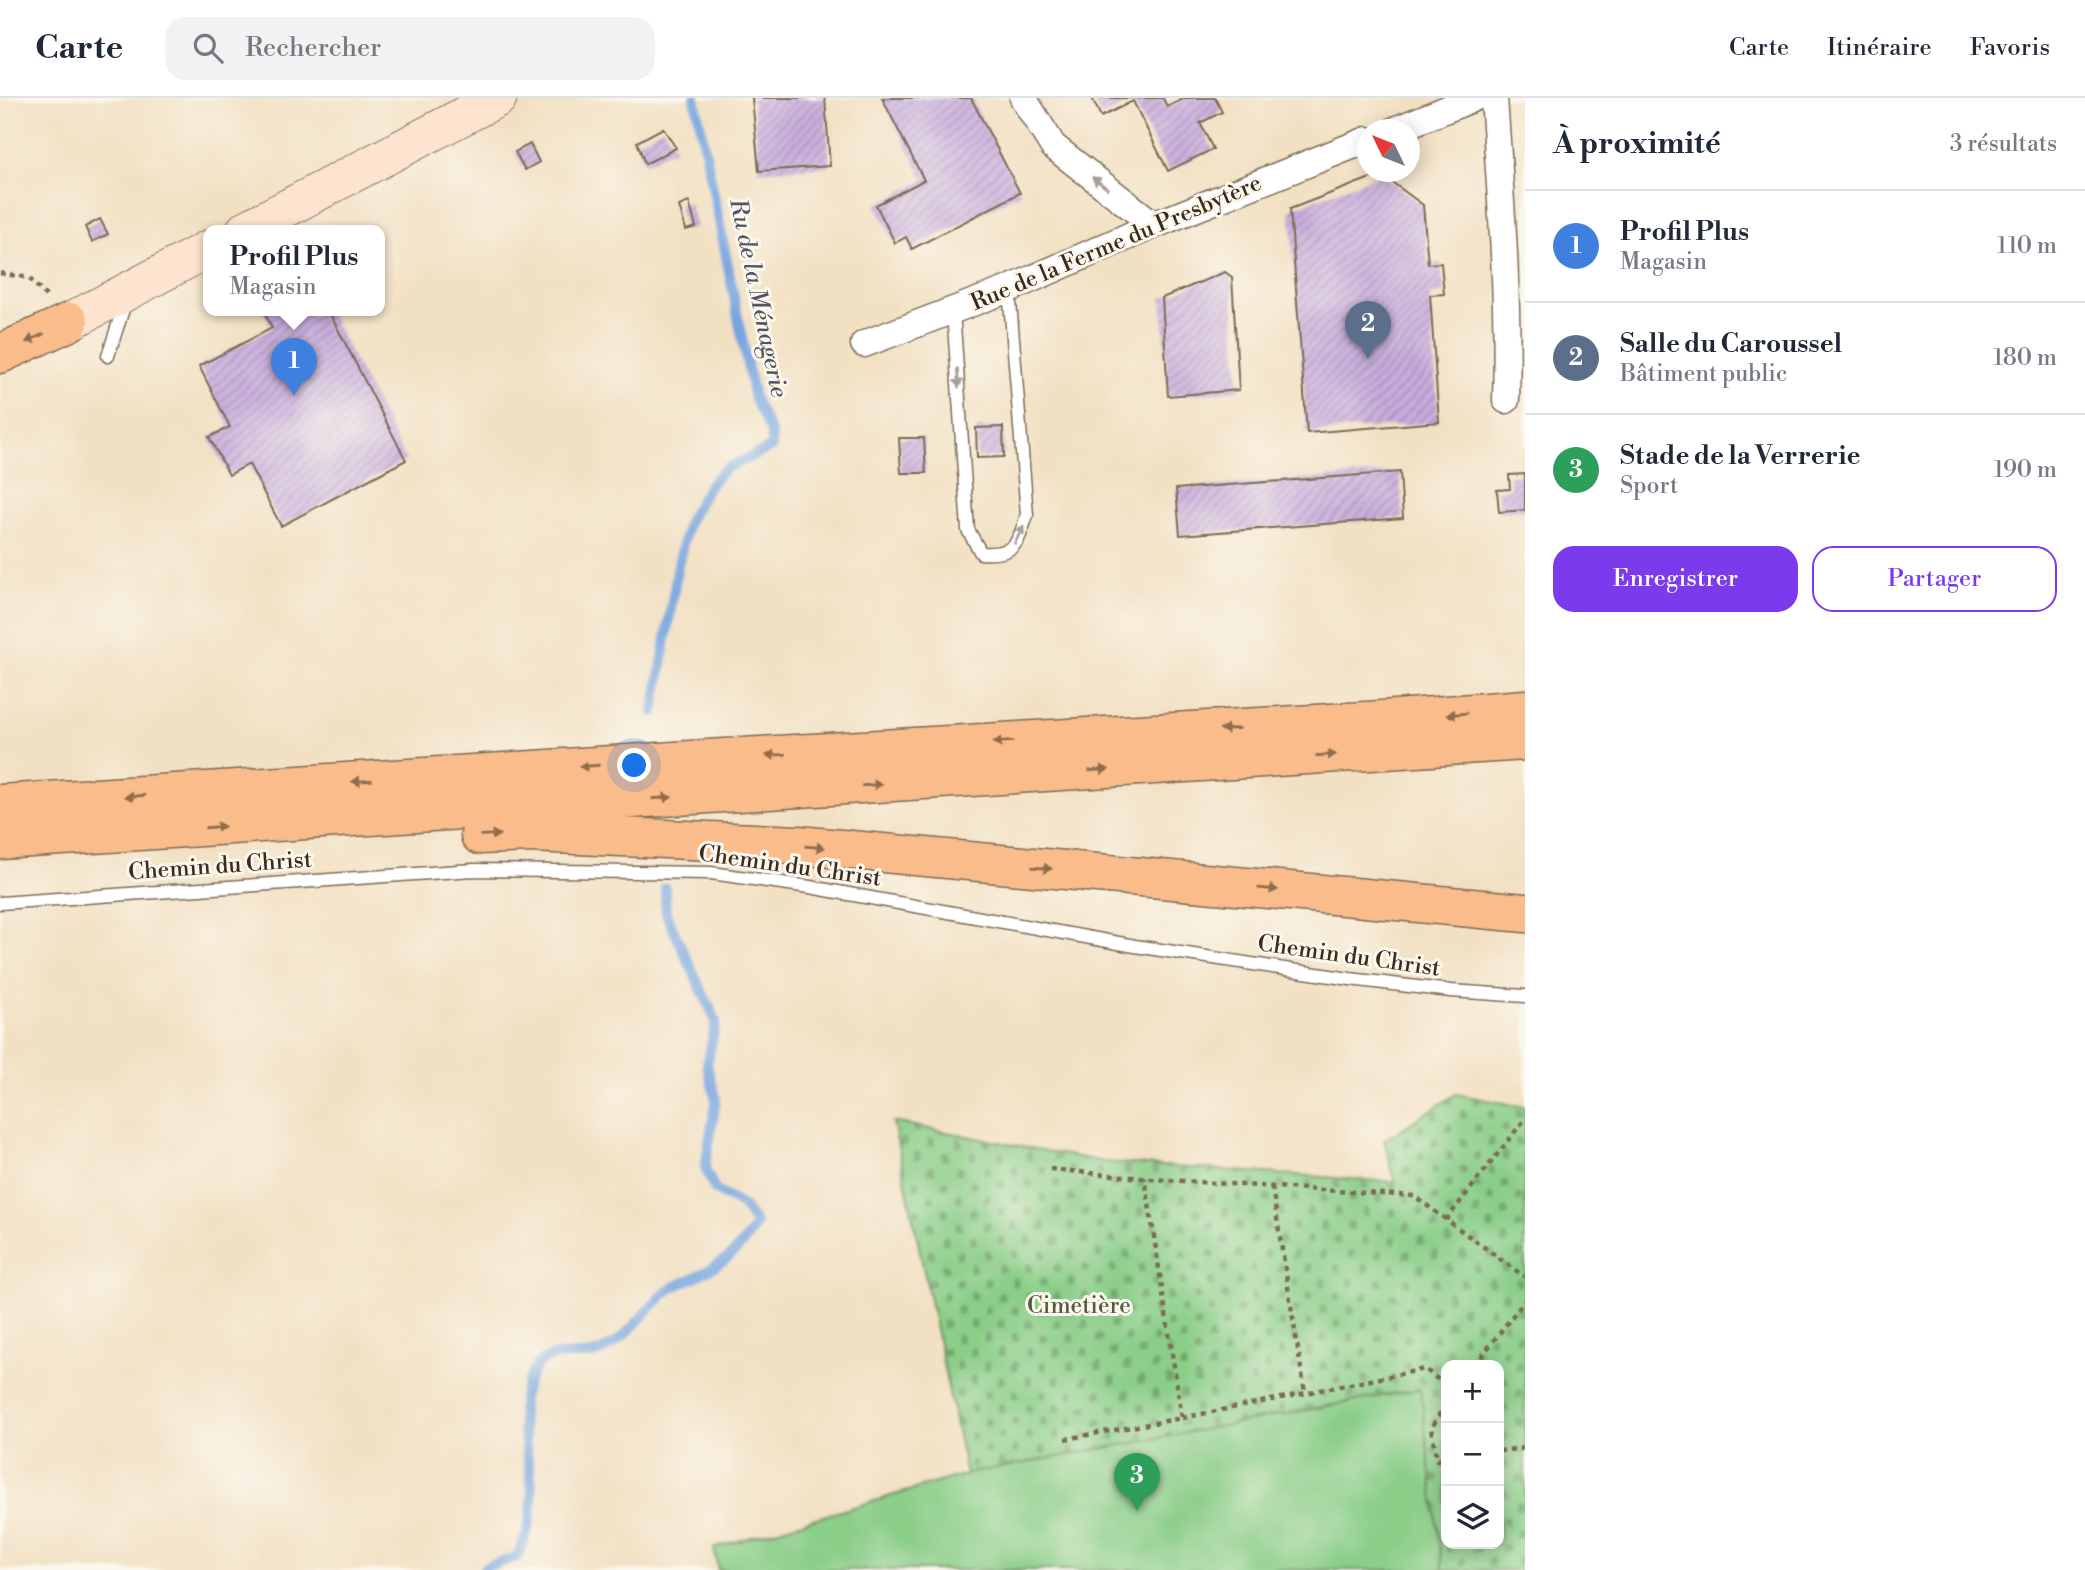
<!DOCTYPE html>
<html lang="fr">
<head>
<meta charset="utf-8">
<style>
  body { margin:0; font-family:"Libre Bodoni",serif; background:#f2f2f3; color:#1f2937 }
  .controls { position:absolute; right:21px; bottom:21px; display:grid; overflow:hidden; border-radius:14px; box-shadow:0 4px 18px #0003 }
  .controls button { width:63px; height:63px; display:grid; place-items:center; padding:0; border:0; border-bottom:2px solid #e0e1e3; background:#fff; color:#1f2937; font:35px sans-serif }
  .compass { position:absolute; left:1357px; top:21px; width:63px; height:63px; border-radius:50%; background:#fff; box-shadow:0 4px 18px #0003; rotate:313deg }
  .you { position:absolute; left:635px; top:668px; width:24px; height:24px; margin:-18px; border:5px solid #fff; border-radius:50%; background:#1a73e8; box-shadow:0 0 0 10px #1a73e833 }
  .badge { display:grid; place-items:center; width:46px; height:46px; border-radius:50%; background:#7c3aed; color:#fff; font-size:23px; font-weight:700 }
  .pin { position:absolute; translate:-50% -58px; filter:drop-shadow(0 2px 4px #0008) }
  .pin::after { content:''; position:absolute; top:37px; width:24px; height:21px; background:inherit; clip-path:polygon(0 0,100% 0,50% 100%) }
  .popup { position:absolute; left:203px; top:127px; width:182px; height:91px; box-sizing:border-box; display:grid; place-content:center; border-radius:14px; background:#fff; filter:drop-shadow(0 2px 5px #0005); font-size:23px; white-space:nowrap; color:#747a83 }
  .popup b { font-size:26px; color:#1f2937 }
  .popup::after { content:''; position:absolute; left:50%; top:100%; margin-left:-14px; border:14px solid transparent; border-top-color:#fff }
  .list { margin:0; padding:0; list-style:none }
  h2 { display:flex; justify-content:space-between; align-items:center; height:91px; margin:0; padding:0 28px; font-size:30px }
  h2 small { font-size:23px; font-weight:400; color:#747a83 }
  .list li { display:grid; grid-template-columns:46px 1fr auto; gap:21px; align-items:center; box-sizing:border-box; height:112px; padding:0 28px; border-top:2px solid #e0e1e3 }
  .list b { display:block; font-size:26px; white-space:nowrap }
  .list p { margin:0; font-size:23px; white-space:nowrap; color:#747a83 }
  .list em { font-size:23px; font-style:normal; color:#747a83 }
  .actions { display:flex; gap:14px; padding:21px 28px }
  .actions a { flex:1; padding:16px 0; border:2px solid #7c3aed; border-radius:21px; text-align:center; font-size:24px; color:#7c3aed }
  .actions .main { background:#7c3aed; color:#fff }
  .icon { flex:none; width:38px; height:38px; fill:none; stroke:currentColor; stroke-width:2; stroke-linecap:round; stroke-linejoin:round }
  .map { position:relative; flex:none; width:1525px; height:1472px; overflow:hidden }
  header { display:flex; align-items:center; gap:42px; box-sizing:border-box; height:98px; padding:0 35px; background:#fff; border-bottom:2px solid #e0e1e3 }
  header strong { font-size:33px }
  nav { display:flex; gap:38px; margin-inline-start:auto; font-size:24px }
  .search { width:490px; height:63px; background:#f2f2f3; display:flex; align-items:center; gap:18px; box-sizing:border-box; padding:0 24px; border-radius:21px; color:#747a83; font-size:26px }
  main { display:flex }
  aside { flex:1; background:#fff }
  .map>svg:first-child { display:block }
</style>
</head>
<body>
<header>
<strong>Carte</strong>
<div class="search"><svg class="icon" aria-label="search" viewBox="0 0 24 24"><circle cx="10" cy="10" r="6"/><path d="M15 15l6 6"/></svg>Rechercher</div>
<nav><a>Carte</a><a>Itinéraire</a><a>Favoris</a></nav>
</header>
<main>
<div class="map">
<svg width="1525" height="1472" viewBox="0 0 1525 1472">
  <defs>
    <pattern id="cemetery-stones" width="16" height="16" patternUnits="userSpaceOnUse" patternTransform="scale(1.75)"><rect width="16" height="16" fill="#8ace88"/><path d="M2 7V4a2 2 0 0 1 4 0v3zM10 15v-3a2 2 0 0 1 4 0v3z" fill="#72a76f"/></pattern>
    <pattern id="building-hatch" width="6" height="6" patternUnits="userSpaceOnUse" patternTransform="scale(1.75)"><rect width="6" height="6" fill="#c7acdd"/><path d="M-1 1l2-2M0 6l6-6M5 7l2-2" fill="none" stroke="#a38cb3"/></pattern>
  </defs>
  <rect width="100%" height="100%" fill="#fbf7ec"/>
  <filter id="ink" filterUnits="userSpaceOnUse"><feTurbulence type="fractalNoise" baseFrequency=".0143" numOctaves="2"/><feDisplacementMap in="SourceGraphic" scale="14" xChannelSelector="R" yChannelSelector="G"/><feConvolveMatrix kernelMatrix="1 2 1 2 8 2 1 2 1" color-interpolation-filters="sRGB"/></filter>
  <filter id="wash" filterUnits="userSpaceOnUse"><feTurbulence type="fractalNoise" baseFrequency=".00686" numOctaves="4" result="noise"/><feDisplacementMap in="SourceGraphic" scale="28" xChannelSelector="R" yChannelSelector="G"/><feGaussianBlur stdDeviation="1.57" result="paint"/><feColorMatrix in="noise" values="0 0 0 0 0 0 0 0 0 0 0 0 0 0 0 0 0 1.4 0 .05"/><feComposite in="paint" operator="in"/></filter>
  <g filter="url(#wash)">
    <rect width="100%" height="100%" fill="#f2e0c2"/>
    <!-- cemetery -->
    <path fill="url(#cemetery-stones)" stroke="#627c53" stroke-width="2" fill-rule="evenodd" d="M 1456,996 L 1525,1009 L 1525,1472 L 1443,1472 L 1419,1291 L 966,1376 L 893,1024 L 1104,1064 L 1395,1084 L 1384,1042 ZM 1446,1267 L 1499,1267 L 1499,1446 L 1446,1446 Z"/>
    <!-- green -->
    <path fill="#8ace88" stroke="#627c53" stroke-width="2" d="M 1420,1291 L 1443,1472 L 718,1472 L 714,1450 L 966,1376 Z"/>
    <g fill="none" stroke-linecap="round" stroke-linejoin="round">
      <!-- stream -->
      <path stroke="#75a4df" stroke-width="10" d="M 654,614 L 678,467 L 688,424 L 708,389 L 725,371 L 772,349 L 771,334 L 754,301 L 695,0
        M 484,1472 L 485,1469 L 517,1459 C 528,1436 533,1418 532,1392 C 530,1349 508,1308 536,1269 C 549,1250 578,1261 596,1255 C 628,1243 644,1212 669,1192 C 676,1187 685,1184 693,1180 C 722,1165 739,1156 756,1126 L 743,1108 L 715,1092 L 705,1070 L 716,1002 L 707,967 L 716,923 L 666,816 L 665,790"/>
    </g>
    <g id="blocks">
      <!-- building -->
      <path fill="url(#building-hatch)" d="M 752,0 L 825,0 L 830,68 L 759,73 Z
        M 882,0 L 971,0 L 1020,95 L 912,151 L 906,139 L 895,145 L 876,107 L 924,82 Z
        M 1092,0 L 1163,0 L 1167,9 L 1185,0 L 1215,0 L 1222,14 L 1200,25 L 1213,51 L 1168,73 L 1133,3 L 1101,19 Z
        M 663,30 L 676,50 L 645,66 L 637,44 Z
        M 530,46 L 539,64 L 525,72 L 515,54 Z
        M 1381,76 L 1423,107 L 1428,166 L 1441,165 L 1444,196 L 1430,197 L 1439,324 L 1307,335 L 1290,111 Z
        M 689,104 L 696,129 L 686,132 L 679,108 Z
        M 100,121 L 108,136 L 92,144 L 85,129 Z
        M 1225,174 L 1232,179 L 1239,292 L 1168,298 L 1162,200 Z
        M 263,212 L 328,212 L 406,362 L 281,428 L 249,366 L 229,377 L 209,339 L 230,329 L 199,268 L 272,230 Z
        M 1003,329 L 1004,359 L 977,360 L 976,330 Z
        M 899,340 L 924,340 L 926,375 L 901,375 Z
        M 1400,374 L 1403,420 L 1180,437 L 1176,391 Z
        M 1525,376 L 1525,412 L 1499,414 L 1497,392 L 1510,391 L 1509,377 Z"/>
    </g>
  </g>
  <g filter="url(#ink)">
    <use href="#blocks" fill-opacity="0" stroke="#7b6a57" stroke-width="2"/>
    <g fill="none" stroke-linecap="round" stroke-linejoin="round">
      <defs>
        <path id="lane" d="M 953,212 L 968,432 L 981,455 C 1014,457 1017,448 1027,417 L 1009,191
          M 108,258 L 126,202
          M 0,805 L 473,772 L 711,775 L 810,789 L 1135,848 L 1350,881 L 1451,893 L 1525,898"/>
        <path id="street" d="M 1023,0 L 1053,48 L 1154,127
          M 1494,0 C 1501,101 1509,201 1506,302
          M 1395,32 L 1474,0
          M 864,246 L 1009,191 L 1154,127 L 1367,42"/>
        <path id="secondary" d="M 245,132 L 498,0
          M 69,224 L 208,151"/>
        <path id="highway" d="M 0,256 L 69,224
          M 0,706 L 706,661 L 1382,622 L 1525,611
          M 480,737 L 532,735 L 798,747 L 1525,815
          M 0,742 L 1525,643"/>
      </defs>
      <!-- lane casing -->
      <use href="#lane" stroke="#7b6a57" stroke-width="15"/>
      <!-- street casing -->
      <use href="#street" stroke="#7b6a57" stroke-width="29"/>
      <!-- secondary casing -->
      <use href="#secondary" stroke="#7b6a57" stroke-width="39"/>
      <!-- highway casing -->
      <use href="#highway" stroke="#7b6a57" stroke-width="41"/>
      <!-- path -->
      <path stroke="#7b6a57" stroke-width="4.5" stroke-dasharray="5 5" stroke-linecap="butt" d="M 0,175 L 29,180 L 46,198
        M 1050,1071 L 1152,1081 L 1414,1098 L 1525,1179
        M 1272,1089 L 1305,1295
        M 1446,1122 L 1525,1021
        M 1475,1267 L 1525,1202
        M 1446,1306 L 1431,1330 L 1437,1362 L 1446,1361
        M 1182,1320 L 1425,1271 L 1446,1288
        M 1065,1341 L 1182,1320 L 1145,1080
        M 1499,1353 L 1525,1350"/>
      <!-- lane -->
      <use href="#lane" stroke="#fff" stroke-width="12"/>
      <!-- street -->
      <use href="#street" stroke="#fff" stroke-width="26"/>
      <!-- secondary -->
      <use href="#secondary" stroke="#fde4d0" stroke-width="37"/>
      <!-- highway -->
      <use href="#highway" stroke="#f9bc8a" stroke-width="38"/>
    </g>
    <!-- one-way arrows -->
    <defs><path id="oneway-solid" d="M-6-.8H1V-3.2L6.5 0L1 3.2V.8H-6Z" transform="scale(1.75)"/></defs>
    <g fill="#a79f9a">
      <use href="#oneway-solid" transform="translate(1100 85) rotate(-142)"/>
      <use href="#oneway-solid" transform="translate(958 280) rotate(86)"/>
      <use href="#oneway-solid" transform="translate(1019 437) rotate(-62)"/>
    </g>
    <g fill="#906c4f">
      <use href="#oneway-solid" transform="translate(35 240) rotate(155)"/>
      <use href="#oneway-solid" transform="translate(1457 616) rotate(175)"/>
      <use href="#oneway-solid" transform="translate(1230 631) rotate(177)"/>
      <use href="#oneway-solid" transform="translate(1003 644) rotate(177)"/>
      <use href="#oneway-solid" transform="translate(776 657) rotate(177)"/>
      <use href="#oneway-solid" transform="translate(1326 657) rotate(-4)"/>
      <use href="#oneway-solid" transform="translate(589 668) rotate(176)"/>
      <use href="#oneway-solid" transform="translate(1099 672) rotate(-4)"/>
      <use href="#oneway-solid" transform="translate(362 683) rotate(176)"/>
      <use href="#oneway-solid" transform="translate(872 687) rotate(-4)"/>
      <use href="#oneway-solid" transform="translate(135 698) rotate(176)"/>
      <use href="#oneway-solid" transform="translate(662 700) rotate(-4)"/>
      <use href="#oneway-solid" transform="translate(215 729) rotate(-4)"/>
      <use href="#oneway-solid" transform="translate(490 737) rotate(-2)"/>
      <use href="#oneway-solid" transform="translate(815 749) rotate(5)"/>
      <use href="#oneway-solid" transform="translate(1042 770) rotate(5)"/>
      <use href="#oneway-solid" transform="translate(1268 791) rotate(5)"/>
    </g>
  </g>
  <g text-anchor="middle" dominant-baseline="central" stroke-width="6" stroke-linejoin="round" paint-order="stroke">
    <!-- street labels -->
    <g font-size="23" fill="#3b2a1e" stroke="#fbf7ec">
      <text transform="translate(1116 145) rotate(-23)">Rue de la Ferme du Presbytère</text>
      <text transform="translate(220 768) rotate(-4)">Chemin du Christ</text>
      <text transform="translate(790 768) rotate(8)">Chemin du Christ</text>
      <text transform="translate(1349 858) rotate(8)">Chemin du Christ</text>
    </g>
    <!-- park labels -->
    <g font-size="23" fill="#535b3e" stroke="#fbf7ec">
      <text x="1079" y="1208">Cimetière</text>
    </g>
    <!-- water labels -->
    <g font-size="24" font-style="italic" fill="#4f5562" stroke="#fbf7ec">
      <text transform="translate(758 200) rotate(78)">Ru de la Ménagerie</text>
    </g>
  </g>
</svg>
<div class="controls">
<button>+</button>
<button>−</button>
<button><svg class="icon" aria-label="layers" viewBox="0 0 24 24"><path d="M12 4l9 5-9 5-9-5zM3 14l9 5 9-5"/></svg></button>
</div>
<svg class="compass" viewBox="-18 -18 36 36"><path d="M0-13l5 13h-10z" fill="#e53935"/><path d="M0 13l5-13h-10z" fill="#747a83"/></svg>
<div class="you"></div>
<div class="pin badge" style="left:294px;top:298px;background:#3f7fe0">1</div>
<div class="popup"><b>Profil Plus</b>Magasin</div>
<div class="pin badge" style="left:1368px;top:261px;background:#5c6f8a">2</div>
<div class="pin badge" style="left:1137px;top:1413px;background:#2e9e5b">3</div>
</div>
<aside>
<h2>À proximité<small>3 résultats</small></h2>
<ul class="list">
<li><span class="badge" style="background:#3f7fe0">1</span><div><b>Profil Plus</b><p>Magasin</p></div><em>110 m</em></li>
<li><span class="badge" style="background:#5c6f8a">2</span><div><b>Salle du Caroussel</b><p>Bâtiment public</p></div><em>180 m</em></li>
<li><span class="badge" style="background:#2e9e5b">3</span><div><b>Stade de la Verrerie</b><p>Sport</p></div><em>190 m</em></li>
</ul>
<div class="actions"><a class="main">Enregistrer</a><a>Partager</a></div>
</aside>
</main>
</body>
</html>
